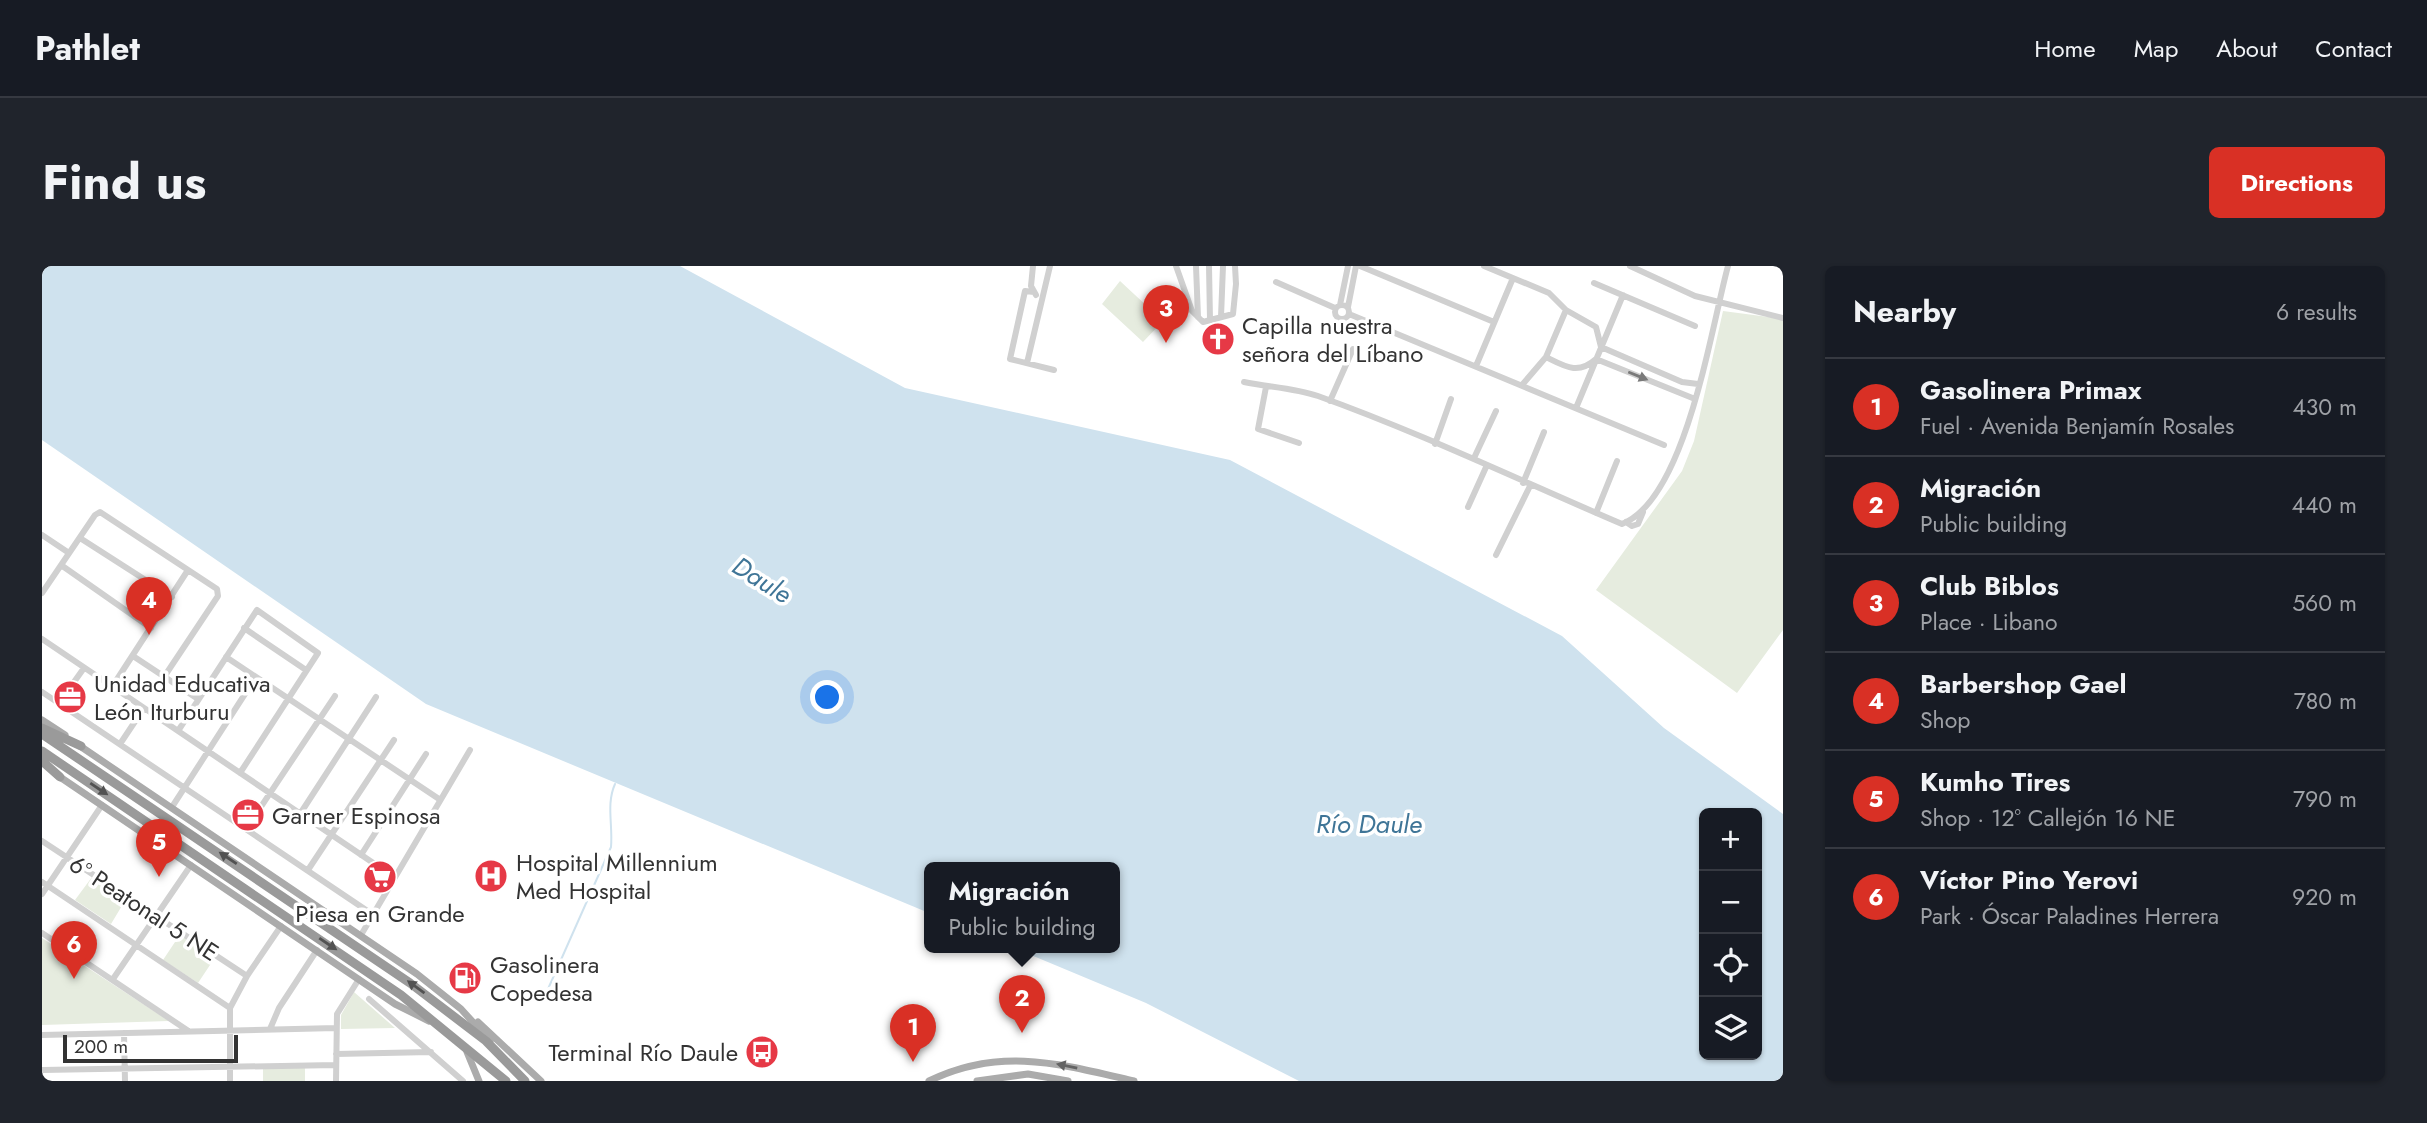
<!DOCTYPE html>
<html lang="en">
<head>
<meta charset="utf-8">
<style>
  body { margin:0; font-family:Jost,sans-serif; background:#20242c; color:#f1f3f6 }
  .controls { position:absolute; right:21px; bottom:21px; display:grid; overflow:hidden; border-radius:10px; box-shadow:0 2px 5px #0004 }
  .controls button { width:63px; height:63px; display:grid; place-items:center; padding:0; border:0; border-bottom:2px solid #363941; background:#171b24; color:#f1f3f6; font:35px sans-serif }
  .scale { position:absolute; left:21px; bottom:18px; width:175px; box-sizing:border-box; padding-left:7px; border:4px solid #333; border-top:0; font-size:19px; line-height:24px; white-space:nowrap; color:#333; -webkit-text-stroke:5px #fff; paint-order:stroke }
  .you { position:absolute; left:786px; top:432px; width:24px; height:24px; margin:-18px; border:5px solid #fff; border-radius:50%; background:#1a73e8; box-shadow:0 0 0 10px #1a73e833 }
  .badge { display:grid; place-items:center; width:46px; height:46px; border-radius:50%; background:#d93025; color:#fff; font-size:23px; font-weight:700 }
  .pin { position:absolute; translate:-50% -58px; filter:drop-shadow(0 2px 4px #0008) }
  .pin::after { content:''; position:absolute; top:37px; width:24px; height:21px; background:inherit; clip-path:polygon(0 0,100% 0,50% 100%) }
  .popup { position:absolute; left:882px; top:596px; width:196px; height:91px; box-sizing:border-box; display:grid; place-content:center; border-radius:10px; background:#171b24; filter:drop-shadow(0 2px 5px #0005); font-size:23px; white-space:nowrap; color:#9ea1a6 }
  .popup b { font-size:26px; color:#f1f3f6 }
  .popup::after { content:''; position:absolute; left:50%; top:100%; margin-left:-14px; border:14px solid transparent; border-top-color:#171b24 }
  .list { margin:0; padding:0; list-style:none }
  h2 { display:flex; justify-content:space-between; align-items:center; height:91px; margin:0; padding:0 28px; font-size:30px }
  h2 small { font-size:23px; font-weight:400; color:#9ea1a6 }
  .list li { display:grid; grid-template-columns:46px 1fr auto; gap:21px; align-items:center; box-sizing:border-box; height:98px; padding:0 28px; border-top:2px solid #363941 }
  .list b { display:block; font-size:26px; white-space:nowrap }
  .list p { margin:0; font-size:23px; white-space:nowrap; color:#9ea1a6 }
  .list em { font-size:23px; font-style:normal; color:#9ea1a6 }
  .icon { flex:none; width:38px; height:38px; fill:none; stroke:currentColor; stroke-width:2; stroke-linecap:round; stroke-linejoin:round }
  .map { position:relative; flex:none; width:1741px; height:815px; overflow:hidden; border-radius:10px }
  header { display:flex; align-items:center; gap:42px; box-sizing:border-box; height:98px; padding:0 35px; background:#171b24; border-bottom:2px solid #363941 }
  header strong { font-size:33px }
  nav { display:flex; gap:38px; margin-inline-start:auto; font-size:24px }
  .intro { display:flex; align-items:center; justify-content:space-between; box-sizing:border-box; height:168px; padding:0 42px }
  h1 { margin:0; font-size:49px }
  .button { padding:18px 32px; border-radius:10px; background:#d93025; color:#fff; font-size:24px; font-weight:700 }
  main { display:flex; gap:42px; padding:0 42px }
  aside { flex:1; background:#171b24; border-radius:10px; box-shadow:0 2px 5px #0004 }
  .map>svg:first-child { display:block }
</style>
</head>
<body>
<header>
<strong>Pathlet</strong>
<nav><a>Home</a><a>Map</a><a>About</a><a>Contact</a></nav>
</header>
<div class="intro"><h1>Find us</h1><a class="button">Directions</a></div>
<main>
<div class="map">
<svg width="1741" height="815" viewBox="0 0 1741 815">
  <rect width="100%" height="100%" fill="#fff"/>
  <!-- green -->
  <path fill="#e6ecdf" d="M 1078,15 L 1121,55 L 1101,76 L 1060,38 Z
    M 1681,45 L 1741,53 L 1741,364 L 1695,427 L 1554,324 L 1640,205 L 1652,175 Z
    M 50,611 L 84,633 L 69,658 L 33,634 Z
    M 139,667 L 174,690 L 156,717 L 121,694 Z
    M 0,672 L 127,755 L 0,759 Z
    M 312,726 L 353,762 L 299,763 L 299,749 Z
    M 221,802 L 263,802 L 263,815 L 221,815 Z"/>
  <!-- water -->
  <path fill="#cfe2ee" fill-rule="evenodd" d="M 0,0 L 638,0 L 863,122 L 1188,194 L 1520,370 L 1622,462 L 1741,548 L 1741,815 L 1257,815 L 1104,737 L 970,681 L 1073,681 L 1073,601 L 887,601 L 887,647 L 384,438 L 0,174 ZM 1662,547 L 1715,547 L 1715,789 L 1662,789 Z"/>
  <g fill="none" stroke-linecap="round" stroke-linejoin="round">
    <!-- stream -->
    <path stroke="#cfe2ee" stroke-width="2" d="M 506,723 L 569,581 C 571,559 564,538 573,518"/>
    <!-- minor -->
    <path stroke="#d0d0d0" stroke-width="6" d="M 991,0 L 989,20 L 994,29
      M 1134,0 L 1150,45 L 1161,56 L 1191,48 L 1194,18 L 1193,0
      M 1154,0 L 1156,51
      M 1167,0 L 1168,54
      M 1318,0 L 1452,56
      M 1442,0 L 1507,27 L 1524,44 L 1554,61 L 1559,81 L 1640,116 L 1656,118
      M 1588,0 L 1653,30 L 1741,52
      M 1234,16 L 1293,42
      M 1552,17 L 1653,60
      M 992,26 L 983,25 L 968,93 L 1012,104
      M1293 46a7 7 0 1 1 14 0a7 7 0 1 1-14 0Z
      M 1298,39 L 1306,0
      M 1306,41 L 1314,0
      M 1307,48 L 1622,179
      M 1179,51 L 1181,0
      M 1504,91 C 1524,101 1536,109 1554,93 L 1653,133
      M 985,97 L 1008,0
      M 1434,100 L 1471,12
      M 1202,116 C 1226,121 1253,122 1276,130 C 1379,167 1479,215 1580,258 C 1644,233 1669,62 1686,0
      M 1480,119 L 1504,91 L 1524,44
      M 1224,121 L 1216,163 L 1257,177
      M 1288,135 L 1311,83
      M 1534,142 L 1581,29
      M 1393,178 L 1409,133
      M 1432,192 L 1454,145
      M 1481,217 L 1502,166
      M 1426,241 L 1445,199
      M 1554,247 L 1575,195
      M 1584,256 L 1590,260 L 1596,258 L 1601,246
      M 0,269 L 27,287
      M 38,272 L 130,331
      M 1454,289 L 1488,220
      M 19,299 L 109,362
      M 0,327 L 53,249 L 58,246 L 175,323 L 176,330 L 122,411
      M 202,362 L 264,404
      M 0,373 L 352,611
      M 91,390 L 156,433
      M 184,391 L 397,533
      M 70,421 L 146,304
      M 0,426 L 330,648
      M 17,437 L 42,402
      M 136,465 L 215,344 L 276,387 L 198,507
      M 78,478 L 102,442
      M 130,541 L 214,411
      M 258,548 L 334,431
      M 204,563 L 293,430
      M 0,575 L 205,710
      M 319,589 L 384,488
      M 266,604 L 352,474
      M 0,616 L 188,742
      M 0,628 L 60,539
      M 0,667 L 145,764
      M 319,669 L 428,484
      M 71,713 L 149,599
      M 327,733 L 421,815
      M 228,763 L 237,742 L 275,684
      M 82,767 L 83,815
      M 0,769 L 294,762
      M 294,788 L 389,786
      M 0,804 L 294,799
      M 188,815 L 188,742 L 205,710 L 239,660
      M 294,815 L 295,748 L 317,713"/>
    <!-- major -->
    <path stroke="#ababab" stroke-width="7" d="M 0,454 L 23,469
      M 35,478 L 375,708 L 419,743 L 448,775
      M 15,509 L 353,738 L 387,755
      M 436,756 L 499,815
      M 425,786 L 437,815
      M 887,815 C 958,780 1019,798 1092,815
      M 935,815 L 986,808 L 1026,815"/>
    <!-- highway -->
    <path stroke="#9a9a9a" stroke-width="9" d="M 0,462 L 39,480
      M 0,468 L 368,717 L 444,775 L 483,815
      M 0,485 L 359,729 L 464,815
      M 0,495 L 18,511"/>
  </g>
  <!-- one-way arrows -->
  <defs><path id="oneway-solid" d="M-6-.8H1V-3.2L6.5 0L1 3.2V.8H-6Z" transform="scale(1.75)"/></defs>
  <use fill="#7a7a7a" href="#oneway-solid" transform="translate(1596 110) rotate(22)"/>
  <g fill="#525252">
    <use href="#oneway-solid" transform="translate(57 523) rotate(34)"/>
    <use href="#oneway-solid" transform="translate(186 592) rotate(-146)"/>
    <use href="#oneway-solid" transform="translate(286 678) rotate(34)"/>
    <use href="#oneway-solid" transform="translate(374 721) rotate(-144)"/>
  </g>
  <use fill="#636363" href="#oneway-solid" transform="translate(1025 800) rotate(-168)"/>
  <!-- icons -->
  <defs>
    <symbol id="church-disc" viewBox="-11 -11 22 22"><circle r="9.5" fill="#e63946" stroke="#fff"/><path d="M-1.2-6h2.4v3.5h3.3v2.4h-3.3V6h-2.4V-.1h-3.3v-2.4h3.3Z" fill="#fff"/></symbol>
    <symbol id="office-disc" viewBox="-11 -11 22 22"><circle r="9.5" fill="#e63946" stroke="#fff"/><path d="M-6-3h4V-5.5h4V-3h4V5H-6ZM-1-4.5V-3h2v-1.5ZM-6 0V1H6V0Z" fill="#fff"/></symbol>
    <symbol id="hospital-disc" viewBox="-11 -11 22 22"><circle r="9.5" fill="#e63946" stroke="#fff"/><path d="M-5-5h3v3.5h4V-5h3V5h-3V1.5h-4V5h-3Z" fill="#fff"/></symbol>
    <symbol id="supermarket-disc" viewBox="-11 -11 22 22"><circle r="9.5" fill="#e63946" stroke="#fff"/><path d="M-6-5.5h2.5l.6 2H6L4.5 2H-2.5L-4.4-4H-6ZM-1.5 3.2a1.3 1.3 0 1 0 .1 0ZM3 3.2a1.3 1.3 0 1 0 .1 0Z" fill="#fff"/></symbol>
    <symbol id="fuel-disc" viewBox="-11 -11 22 22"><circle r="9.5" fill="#e63946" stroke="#fff"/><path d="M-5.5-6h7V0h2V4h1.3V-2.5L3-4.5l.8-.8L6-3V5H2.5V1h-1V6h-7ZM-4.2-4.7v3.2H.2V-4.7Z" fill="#fff"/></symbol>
    <symbol id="bus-disc" viewBox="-11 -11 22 22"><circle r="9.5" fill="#e63946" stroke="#fff"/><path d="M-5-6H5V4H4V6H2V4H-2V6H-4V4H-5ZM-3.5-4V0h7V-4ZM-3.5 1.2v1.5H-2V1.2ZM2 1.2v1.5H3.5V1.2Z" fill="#fff"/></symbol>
  </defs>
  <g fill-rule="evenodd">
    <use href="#church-disc" x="1157" y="54" width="38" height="38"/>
    <use href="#office-disc" x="9" y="412" width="38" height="38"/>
    <use href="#office-disc" x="187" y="530" width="38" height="38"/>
    <use href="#hospital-disc" x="430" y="591" width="38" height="38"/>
    <use href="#supermarket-disc" x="319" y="592" width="38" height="38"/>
    <use href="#fuel-disc" x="404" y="693" width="38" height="38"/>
    <use href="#bus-disc" x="701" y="767" width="38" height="38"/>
  </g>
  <g text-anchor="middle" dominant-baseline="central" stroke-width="7" stroke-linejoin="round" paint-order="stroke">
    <!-- poi labels -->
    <g font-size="24" fill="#333" stroke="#fff" text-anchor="start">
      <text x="1200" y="59">Capilla nuestra<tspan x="1200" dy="28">señora del Líbano</tspan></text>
      <text x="52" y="417">Unidad Educativa<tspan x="52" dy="28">León Iturburu</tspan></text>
      <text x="230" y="549">Garner Espinosa</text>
      <text x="474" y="596">Hospital Millennium<tspan x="474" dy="28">Med Hospital</tspan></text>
      <text x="338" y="647" text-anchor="middle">Piesa en Grande</text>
      <text x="448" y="698">Gasolinera<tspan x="448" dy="28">Copedesa</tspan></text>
      <text x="696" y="786" text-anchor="end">Terminal Río Daule</text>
    </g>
    <!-- street labels -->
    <g font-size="24" fill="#333" stroke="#fff">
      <text transform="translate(102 642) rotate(33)">6º Peatonal 5 NE</text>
    </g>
    <!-- water labels -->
    <g font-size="26" font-style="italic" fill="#3f7597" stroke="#fff">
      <text transform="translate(720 314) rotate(32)">Daule</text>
      <text x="1327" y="558">Río Daule</text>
    </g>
  </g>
</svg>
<div class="controls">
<button>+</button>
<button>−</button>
<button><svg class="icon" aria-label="locate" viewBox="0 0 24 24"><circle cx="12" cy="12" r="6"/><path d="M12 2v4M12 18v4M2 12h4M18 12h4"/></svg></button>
<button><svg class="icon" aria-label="layers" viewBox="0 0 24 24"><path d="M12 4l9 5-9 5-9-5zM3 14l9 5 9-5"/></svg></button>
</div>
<div class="scale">200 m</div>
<div class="you"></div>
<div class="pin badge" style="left:871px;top:796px">1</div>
<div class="pin badge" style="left:980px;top:767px">2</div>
<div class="popup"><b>Migración</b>Public building</div>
<div class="pin badge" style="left:1124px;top:77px">3</div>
<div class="pin badge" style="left:107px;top:369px">4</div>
<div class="pin badge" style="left:117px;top:611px">5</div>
<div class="pin badge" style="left:32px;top:713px">6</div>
</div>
<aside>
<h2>Nearby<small>6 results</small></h2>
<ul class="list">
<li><span class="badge">1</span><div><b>Gasolinera Primax</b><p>Fuel · Avenida Benjamín Rosales</p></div><em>430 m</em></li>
<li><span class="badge">2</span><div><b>Migración</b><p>Public building</p></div><em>440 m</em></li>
<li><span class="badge">3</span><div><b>Club Biblos</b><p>Place · Libano</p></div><em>560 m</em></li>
<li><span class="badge">4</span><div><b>Barbershop Gael</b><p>Shop</p></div><em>780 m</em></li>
<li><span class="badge">5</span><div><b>Kumho Tires</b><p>Shop · 12° Callejón 16 NE</p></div><em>790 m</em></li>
<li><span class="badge">6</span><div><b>Víctor Pino Yerovi</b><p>Park · Óscar Paladines Herrera</p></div><em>920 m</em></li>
</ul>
</aside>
</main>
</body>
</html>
